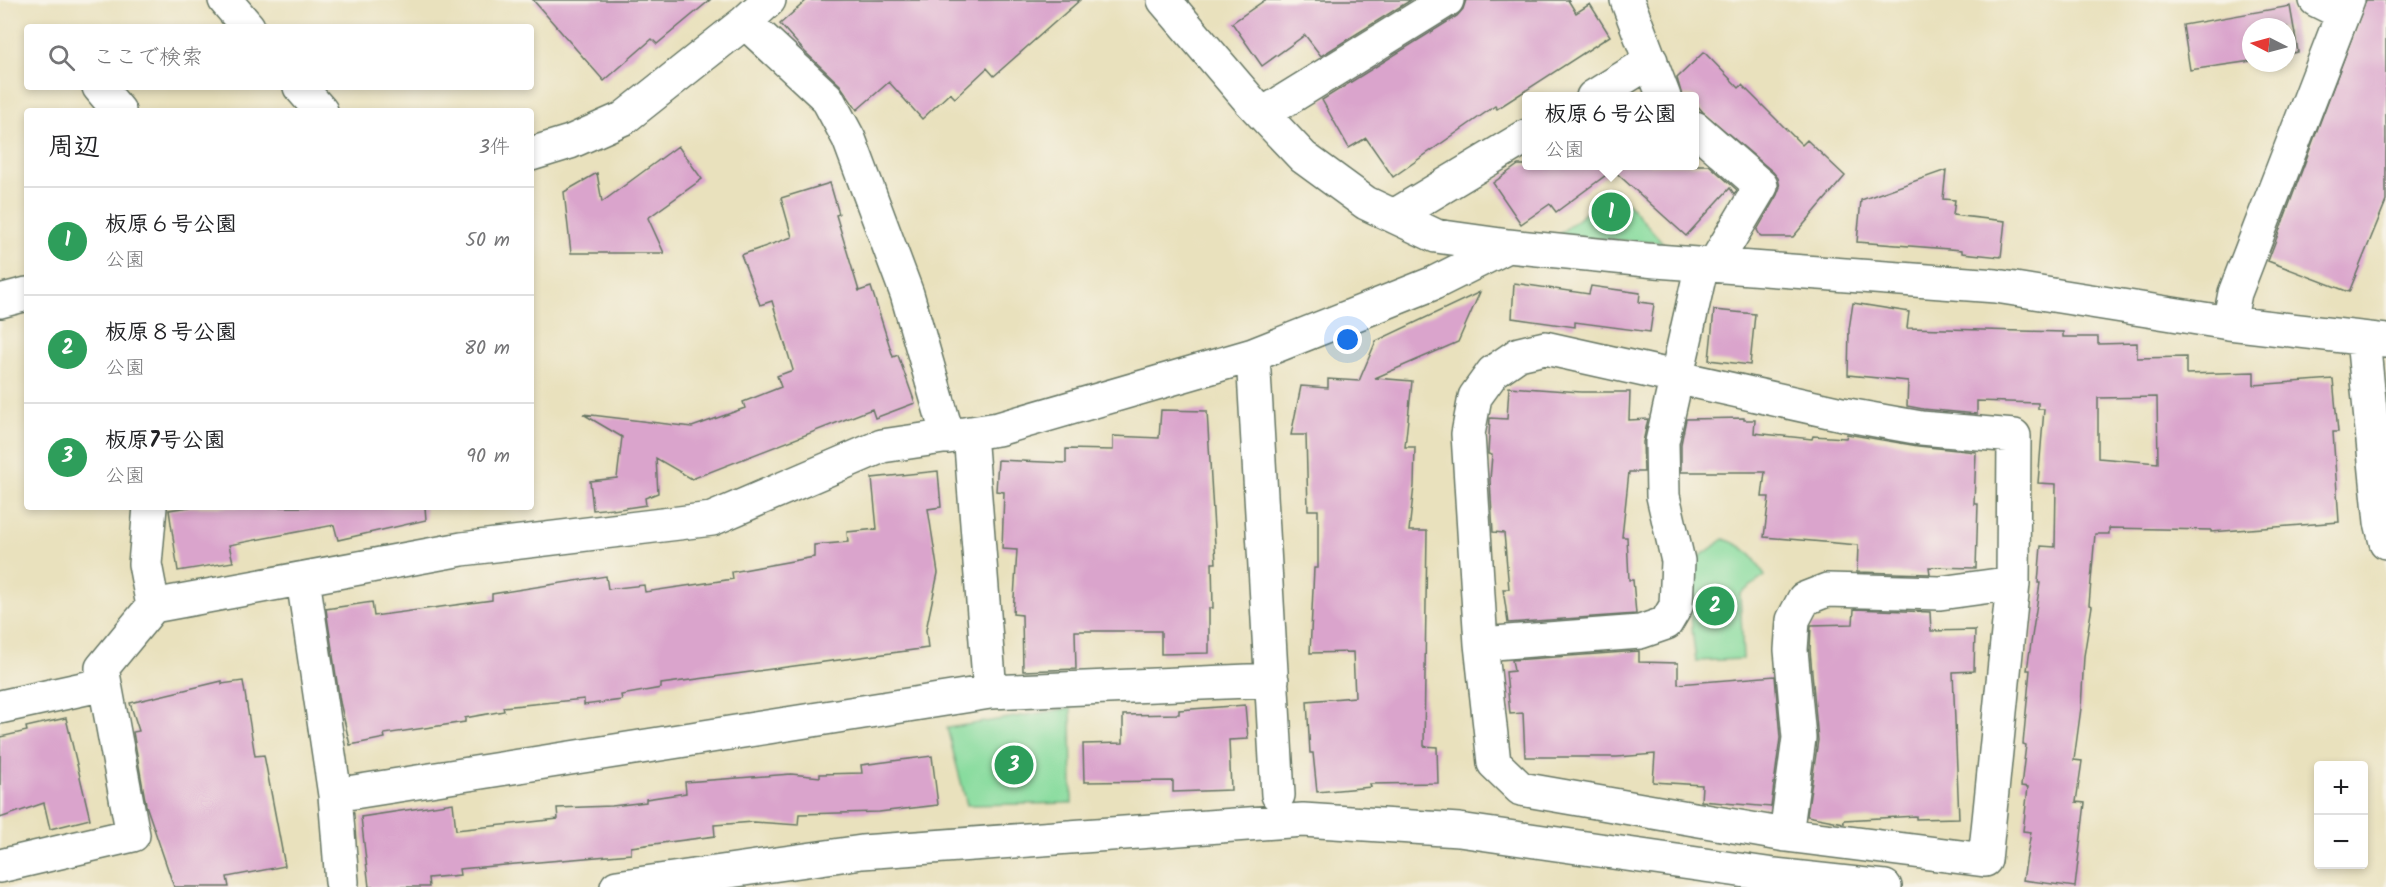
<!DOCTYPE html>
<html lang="ja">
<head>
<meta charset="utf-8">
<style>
  body { margin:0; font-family:Kalam,"Klee One",sans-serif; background:#f2f2f2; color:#202124 }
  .controls { position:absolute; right:18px; bottom:18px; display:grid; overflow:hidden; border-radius:6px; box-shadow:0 3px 9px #0003 }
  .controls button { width:54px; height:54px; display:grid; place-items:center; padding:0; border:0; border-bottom:2px solid #e0e0e0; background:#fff; color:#202124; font:30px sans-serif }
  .compass { position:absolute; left:2242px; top:18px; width:54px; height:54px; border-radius:50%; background:#fff; box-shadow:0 3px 9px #0003; rotate:276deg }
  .you { position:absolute; left:1348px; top:340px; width:21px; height:21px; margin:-15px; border:4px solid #fff; border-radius:50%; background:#1a73e8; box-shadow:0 0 0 9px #1a73e833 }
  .badge { display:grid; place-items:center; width:39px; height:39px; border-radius:50%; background:#1f6fb2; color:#fff; font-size:20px; font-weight:700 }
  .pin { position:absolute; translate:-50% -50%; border:3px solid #fff; box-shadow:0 2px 6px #0006 }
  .popup { position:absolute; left:1522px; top:92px; width:177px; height:78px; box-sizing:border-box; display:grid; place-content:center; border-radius:6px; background:#fff; filter:drop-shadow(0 2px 4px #0005); font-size:20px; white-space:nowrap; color:#757577 }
  .popup b { font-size:22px; color:#202124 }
  .popup::after { content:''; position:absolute; left:50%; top:100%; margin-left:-12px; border:12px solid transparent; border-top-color:#fff }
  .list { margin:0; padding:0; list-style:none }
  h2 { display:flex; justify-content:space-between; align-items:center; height:78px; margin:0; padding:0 24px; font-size:26px }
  h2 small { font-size:20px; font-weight:400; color:#757577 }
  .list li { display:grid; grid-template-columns:39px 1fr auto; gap:18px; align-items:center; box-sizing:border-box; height:108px; padding:0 24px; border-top:2px solid #e0e0e0 }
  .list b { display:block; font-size:22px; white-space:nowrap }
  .list p { margin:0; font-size:20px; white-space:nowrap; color:#757577 }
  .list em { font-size:20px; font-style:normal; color:#757577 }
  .icon { flex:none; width:33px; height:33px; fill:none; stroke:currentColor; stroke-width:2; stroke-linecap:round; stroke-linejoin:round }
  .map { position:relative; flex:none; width:2386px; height:887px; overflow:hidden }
  .search { position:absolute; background:#fff; box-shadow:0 3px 9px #0003; left:24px; top:24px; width:510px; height:66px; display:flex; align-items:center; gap:15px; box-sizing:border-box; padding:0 21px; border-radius:6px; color:#757577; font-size:22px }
  .panel { position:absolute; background:#fff; box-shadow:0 3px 9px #0003; left:24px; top:108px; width:510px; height:402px; border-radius:6px }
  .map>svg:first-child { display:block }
</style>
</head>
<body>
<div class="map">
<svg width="2386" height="887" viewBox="0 0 2386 887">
  <rect width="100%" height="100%" fill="#f7f3e8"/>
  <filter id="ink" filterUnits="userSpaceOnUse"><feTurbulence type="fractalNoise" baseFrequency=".0167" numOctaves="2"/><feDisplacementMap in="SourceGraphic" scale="12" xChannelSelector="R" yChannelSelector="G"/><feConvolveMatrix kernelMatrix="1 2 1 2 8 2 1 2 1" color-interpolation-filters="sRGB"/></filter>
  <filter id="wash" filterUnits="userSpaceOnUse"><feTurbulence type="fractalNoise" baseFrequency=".008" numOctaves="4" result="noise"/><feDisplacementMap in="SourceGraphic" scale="24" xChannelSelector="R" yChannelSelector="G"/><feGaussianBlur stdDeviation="1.35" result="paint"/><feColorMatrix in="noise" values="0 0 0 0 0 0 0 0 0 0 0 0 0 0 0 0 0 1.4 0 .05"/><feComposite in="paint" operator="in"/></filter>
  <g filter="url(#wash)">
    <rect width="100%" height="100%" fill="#e9e1bd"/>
    <!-- green -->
    <path fill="#88dc9e" stroke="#548c69" stroke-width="1.5" d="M 1615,189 L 1663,243 L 1557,236 Z
      M 1724,539 C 1747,547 1753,555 1765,576 L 1740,594 L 1743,659 L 1696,661 C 1691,626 1688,595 1695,560 Z
      M 1071,708 L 1072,803 L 967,805 L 947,728 Z"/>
    <g id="blocks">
      <!-- building -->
      <path fill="#daa4cc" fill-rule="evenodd" d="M 533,0 L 710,0 L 657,44 L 652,39 L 604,81 Z
        M 807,0 L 1080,0 L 994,76 L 987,68 L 955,98 L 950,93 L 922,119 L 889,82 L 857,110 L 840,85 L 805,52 L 780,24 Z
        M 1265,0 L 1411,0 L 1321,56 L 1305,35 L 1262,66 L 1232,23 Z
        M 1466,0 L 1568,0 L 1576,13 L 1590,4 L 1610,36 L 1497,109 L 1495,106 L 1393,177 L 1366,138 L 1349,148 L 1322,100 L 1457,16 L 1463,9 Z
        M 2366,0 L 2386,0 L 2386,201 L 2349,292 L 2268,261 Z
        M 2290,6 L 2298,52 L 2287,54 L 2287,27 L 2251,27 L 2251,61 L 2190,70 L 2183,25 Z
        M 1704,52 L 1739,88 L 1742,85 L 1802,145 L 1807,140 L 1845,176 L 1793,237 L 1761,237 L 1757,230 L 1777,195 L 1780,187 L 1778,178 L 1773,172 L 1703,112 L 1695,103 L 1695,96 L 1682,96 L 1677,78 Z
        M 678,146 L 702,179 L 648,218 L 664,253 L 571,253 L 564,192 L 597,173 L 602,202 Z
        M 1518,165 L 1709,165 L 1737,190 L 1734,194 L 1730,188 L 1686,236 L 1613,170 L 1556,212 L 1550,204 L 1521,224 L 1493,183 Z
        M 1946,170 L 1943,199 L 1955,200 L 1953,215 L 2005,221 L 2001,257 L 1962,253 L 1962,250 L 1857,242 L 1861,200 Z
        M 830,183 L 839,214 L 836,215 L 859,291 L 871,287 L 893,357 L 898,355 L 915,403 L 875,418 L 872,409 L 692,479 L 656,458 L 658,493 L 645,498 L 646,505 L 613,510 L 613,508 L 593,510 L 590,481 L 617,478 L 622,437 L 583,414 L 692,427 L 745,408 L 743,402 L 781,387 L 777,376 L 793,370 L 772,301 L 760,305 L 741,255 L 792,237 L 781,198 Z
        M 1514,283 L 1589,294 L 1591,286 L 1640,293 L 1639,302 L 1654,304 L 1650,332 L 1575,322 L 1575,327 L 1512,318 Z
        M 1480,292 L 1458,342 L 1375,378 L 1412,381 L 1405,447 L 1415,447 L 1414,486 L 1409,531 L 1427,531 L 1424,746 L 1437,747 L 1438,783 L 1370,784 L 1371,787 L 1317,792 L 1313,753 L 1310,753 L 1307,701 L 1355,697 L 1353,652 L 1310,653 L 1314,568 L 1318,568 L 1318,510 L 1308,510 L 1306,435 L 1291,435 L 1301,386 L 1328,388 L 1328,379 L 1359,381 L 1376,341 Z
        M 1853,303 L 1909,312 L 1907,328 L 2063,332 L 2063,337 L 2098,337 L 2098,344 L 2137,343 L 2137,358 L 2186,357 L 2186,374 L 2254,372 L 2254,385 L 2333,379 L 2338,432 L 2333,432 L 2339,522 L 2211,532 L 2211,530 L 2109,528 L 2109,534 L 2095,534 L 2089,605 L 2092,606 L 2084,656 L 2081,708 L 2074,760 L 2082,761 L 2076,802 L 2085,803 L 2075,887 L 2023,880 L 2031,832 L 2023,831 L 2028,787 L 2021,786 L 2026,745 L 2023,744 L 2030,670 L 2027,670 L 2040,583 L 2038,583 L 2041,546 L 2055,547 L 2056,484 L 2038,483 L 2044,409 L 2038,409 L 2038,403 L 1977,401 L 1977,414 L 1923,409 L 1907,406 L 1908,381 L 1848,375 L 1849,329 ZM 2157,397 L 2158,463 L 2098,458 L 2098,398 Z
        M 1714,310 L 1755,314 L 1750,365 L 1709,360 Z
        M 1509,387 L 1581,392 L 1630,392 L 1629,420 L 1648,419 L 1643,442 L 1644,472 L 1629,472 L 1622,537 L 1627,537 L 1629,580 L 1633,580 L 1636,614 L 1508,623 L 1503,589 L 1509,589 L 1504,533 L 1493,532 L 1490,480 L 1492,455 L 1488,454 L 1490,418 L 1507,419 Z
        M 1161,410 L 1207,411 L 1216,563 L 1212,563 L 1213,608 L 1209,608 L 1209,653 L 1161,654 L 1161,631 L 1075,631 L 1076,669 L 1023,671 L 1022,615 L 1013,614 L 1017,550 L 1002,549 L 1004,492 L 996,491 L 998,460 L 1066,463 L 1066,449 L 1113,450 L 1113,436 L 1159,438 Z
        M 1744,418 L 1744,420 L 1755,420 L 1754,433 L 1812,439 L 1813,436 L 1846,438 L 1847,434 L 1918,446 L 1976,452 L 1974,504 L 1978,504 L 1976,568 L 1929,567 L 1930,574 L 1857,572 L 1858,545 L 1764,537 L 1769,497 L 1762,497 L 1765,472 L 1681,472 L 1681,444 L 1686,419 Z
        M 938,471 L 941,507 L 928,509 L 938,573 L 926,630 L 928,648 L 661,684 L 661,688 L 621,695 L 622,700 L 584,705 L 584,699 L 503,707 L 504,711 L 465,718 L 465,722 L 384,734 L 385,738 L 350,745 L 340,702 L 326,609 L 372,602 L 374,616 L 492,600 L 492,594 L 606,576 L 608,589 L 644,585 L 645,592 L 733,579 L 732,572 L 814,557 L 814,545 L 848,542 L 847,532 L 877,529 L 872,478 Z
        M 189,507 L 425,507 L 426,520 L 338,540 L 334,525 L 229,545 L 233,562 L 178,571 L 169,510 Z
        M 1854,609 L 1930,612 L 1931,631 L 1975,630 L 1974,671 L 1953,672 L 1959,818 L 1916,819 L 1916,816 L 1844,820 L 1844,823 L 1807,816 L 1818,740 L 1810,650 L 1811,625 L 1853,624 Z
        M 1639,651 L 1639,662 L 1678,663 L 1678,684 L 1775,676 L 1780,738 L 1771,807 L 1701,801 L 1702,785 L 1653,782 L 1655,754 L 1617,757 L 1525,757 L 1523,713 L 1510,714 L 1506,672 L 1514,671 L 1512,660 Z
        M 222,681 L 222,684 L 243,681 L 255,756 L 264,755 L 285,866 L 227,877 L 229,887 L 174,887 L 146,805 L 133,732 L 139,731 L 130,703 Z
        M 1245,705 L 1248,739 L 1229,740 L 1231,790 L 1173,792 L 1173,781 L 1084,782 L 1083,744 L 1123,743 L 1123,715 L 1179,714 L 1179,710 Z
        M 66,718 L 90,819 L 50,829 L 44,803 L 0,818 L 0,737 L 27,731 L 26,727 Z
        M 932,756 L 938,805 L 879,812 L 799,814 L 798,825 L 754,822 L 714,825 L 715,836 L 631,847 L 631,854 L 459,869 L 460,875 L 428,878 L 429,887 L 369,887 L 361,817 L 453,803 L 456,830 L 558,819 L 557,808 L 612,806 L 646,802 L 646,799 L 686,793 L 685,782 L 791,774 L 820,777 L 820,774 L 862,773 L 861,765 Z"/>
    </g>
  </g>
  <g filter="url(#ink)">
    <use href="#blocks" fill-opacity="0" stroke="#667664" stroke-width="1.5"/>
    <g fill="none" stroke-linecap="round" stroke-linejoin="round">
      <defs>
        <path id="minor" d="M 225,0 L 248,27
          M 1164,0 L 1251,102 L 1303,157 L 1366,203 L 1436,236 L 1508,246 L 1656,261 L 1996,286 L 2229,323 L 2386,341
          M 1627,0 L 1664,97
          M 2316,0 L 2342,13
          M 745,22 L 827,98 L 849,139 L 907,294 L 948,437
          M 99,87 L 119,111
          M 300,87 L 321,111
          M 1593,97 L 1651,61
          M 1263,114 L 1447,0
          M 1695,128 L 1761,186 L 1714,265
          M 531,154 L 570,142 L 624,118 L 745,22 L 769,0
          M 1394,216 L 1527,136
          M 0,301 L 27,294
          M 2229,323 L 2235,293 L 2348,0
          M 2363,339 L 2381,522 L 2386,542
          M 1545,348 L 1842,414 L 1921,428 L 2014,436 L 2013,583 L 1985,860 L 1786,835 L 1521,789 L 1494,763 L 1481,644 L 1468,434 L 1475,397 L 1493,372 L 1519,354 Z
          M 1253,355 L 1278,795
          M 970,433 L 990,692
          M 150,507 L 145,564 L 153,606
          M 303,579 L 335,795 L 342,882
          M 1481,644 L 1640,632 L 1666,623 L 1676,606 L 1678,561 L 1663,496 L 1662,442 L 1702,264
          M 0,707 L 105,684
          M 335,795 L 990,692 L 1272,680
          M 1786,835 L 1799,738 L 1791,650 L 1793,620 L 1804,599 L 1827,590 L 1940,593 L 2013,583
          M 0,866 L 133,835 L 102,668 L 153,606 L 462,549 L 712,519 L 882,446 L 998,429 L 1253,355 L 1434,283 L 1508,246
          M 617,887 L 862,852 L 1303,820 L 1459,830 L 1774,875 L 1885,887"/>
      </defs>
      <!-- minor casing -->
      <use href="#minor" stroke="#667664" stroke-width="36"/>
      <!-- minor -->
      <use href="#minor" stroke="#fff" stroke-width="33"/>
    </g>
  </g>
</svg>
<div class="controls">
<button>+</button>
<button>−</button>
</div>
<svg class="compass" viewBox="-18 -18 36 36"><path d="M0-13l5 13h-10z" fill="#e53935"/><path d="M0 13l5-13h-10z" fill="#757577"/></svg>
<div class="you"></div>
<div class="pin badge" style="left:1611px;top:212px;background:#2e9e5b">1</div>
<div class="popup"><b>板原６号公園</b>公園</div>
<div class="pin badge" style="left:1715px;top:606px;background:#2e9e5b">2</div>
<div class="pin badge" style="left:1014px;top:765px;background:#2e9e5b">3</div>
<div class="search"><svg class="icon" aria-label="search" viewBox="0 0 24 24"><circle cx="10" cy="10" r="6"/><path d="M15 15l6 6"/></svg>ここで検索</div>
<section class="panel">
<h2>周辺<small>3件</small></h2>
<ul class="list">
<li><span class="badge" style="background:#2e9e5b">1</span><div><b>板原６号公園</b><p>公園</p></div><em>50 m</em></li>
<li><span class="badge" style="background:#2e9e5b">2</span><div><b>板原８号公園</b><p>公園</p></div><em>80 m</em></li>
<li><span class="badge" style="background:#2e9e5b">3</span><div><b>板原7号公園</b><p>公園</p></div><em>90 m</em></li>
</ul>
</section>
</div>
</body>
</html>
